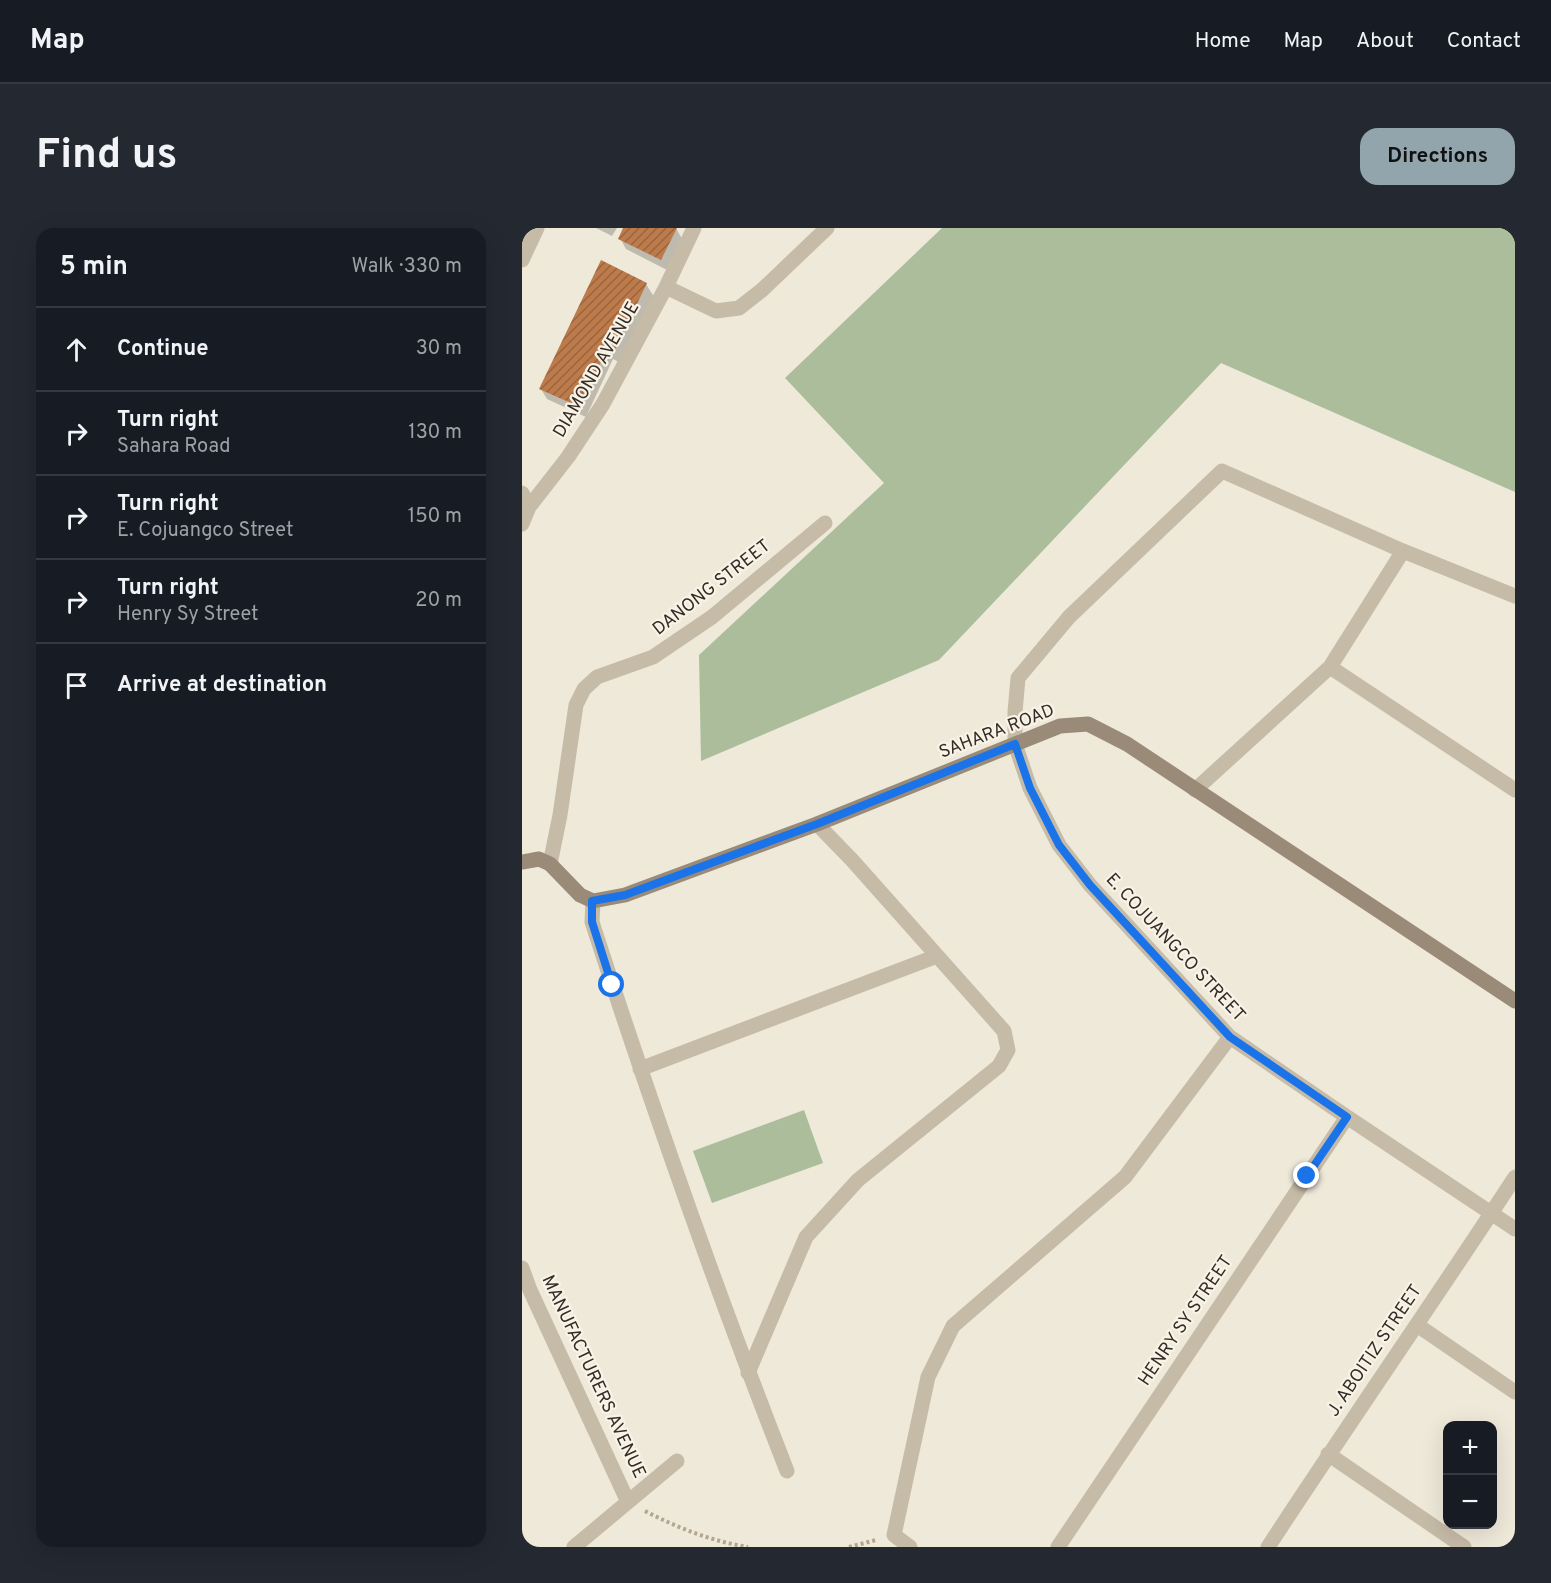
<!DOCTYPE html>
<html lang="en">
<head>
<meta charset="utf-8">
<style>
  body { margin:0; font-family:Overpass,sans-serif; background:#242831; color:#f1f3f6 }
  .controls { position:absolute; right:18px; bottom:18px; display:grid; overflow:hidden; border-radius:12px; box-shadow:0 6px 24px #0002 }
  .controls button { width:54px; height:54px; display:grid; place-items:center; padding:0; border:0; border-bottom:2px solid #363941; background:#171b24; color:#f1f3f6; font:30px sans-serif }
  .stop { position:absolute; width:18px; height:18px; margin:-14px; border:4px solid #1a73e8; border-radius:50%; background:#fff }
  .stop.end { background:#1a73e8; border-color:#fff; box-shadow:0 2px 6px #0008 }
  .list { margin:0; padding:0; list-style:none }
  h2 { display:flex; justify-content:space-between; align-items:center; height:78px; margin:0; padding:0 24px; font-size:26px }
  h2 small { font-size:20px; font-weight:400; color:#9ea1a6 }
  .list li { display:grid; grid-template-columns:39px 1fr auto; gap:18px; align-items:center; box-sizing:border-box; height:84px; padding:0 24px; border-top:2px solid #363941 }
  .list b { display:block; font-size:22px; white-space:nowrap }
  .list p { margin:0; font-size:20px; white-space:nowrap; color:#9ea1a6 }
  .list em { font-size:20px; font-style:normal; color:#9ea1a6 }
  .icon { flex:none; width:33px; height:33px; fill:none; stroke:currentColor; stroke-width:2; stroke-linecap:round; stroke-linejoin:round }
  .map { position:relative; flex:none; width:993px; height:1319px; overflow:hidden; border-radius:18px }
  header { display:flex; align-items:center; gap:36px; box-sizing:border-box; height:84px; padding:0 30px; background:#171b24; border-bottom:2px solid #363941 }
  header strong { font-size:28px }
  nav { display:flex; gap:33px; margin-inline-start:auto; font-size:21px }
  .intro { display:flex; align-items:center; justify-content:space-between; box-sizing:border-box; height:144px; padding:0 36px }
  h1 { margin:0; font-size:42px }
  .button { padding:15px 27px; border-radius:18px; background:#93a5ac; color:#111; font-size:21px; font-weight:700 }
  main { display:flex; gap:36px; padding:0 36px }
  aside { flex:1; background:#171b24; border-radius:18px; box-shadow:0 6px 24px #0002 }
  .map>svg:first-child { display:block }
</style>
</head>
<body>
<header>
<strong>Map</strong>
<nav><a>Home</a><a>Map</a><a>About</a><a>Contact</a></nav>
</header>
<div class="intro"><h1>Find us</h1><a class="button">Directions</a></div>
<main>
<aside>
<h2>5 min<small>Walk · 330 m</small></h2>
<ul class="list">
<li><svg class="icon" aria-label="ahead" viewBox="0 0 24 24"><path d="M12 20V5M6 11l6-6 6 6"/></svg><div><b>Continue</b></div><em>30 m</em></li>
<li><svg class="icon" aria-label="right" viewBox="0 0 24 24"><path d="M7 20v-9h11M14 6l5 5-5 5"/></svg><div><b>Turn right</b><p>Sahara Road</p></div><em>130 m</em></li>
<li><svg class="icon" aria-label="right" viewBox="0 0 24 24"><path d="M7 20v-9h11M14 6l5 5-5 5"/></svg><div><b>Turn right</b><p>E. Cojuangco Street</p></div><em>150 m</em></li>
<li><svg class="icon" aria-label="right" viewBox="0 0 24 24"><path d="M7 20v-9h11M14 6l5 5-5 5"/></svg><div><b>Turn right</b><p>Henry Sy Street</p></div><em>20 m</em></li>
<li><svg class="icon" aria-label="arrive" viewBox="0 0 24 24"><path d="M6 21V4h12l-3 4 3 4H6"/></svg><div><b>Arrive at destination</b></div></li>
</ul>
</aside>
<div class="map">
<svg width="993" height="1319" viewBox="0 0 993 1319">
  <defs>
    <pattern id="building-hatch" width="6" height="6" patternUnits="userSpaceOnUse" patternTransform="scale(1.5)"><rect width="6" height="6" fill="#bd7b4b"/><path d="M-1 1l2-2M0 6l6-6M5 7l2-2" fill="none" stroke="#9a653e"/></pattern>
  </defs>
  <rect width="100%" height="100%" fill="#efe9da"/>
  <!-- green -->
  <path fill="#acbd9c" d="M 420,0 L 993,0 L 993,264 L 699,135 L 417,432 L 179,533 L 177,427 L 362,255 L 263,150 Z
    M 282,882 L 301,935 L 190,975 L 171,923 Z"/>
  <!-- shadow -->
  <path fill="#0003" d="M 0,0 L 5,0 L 9,5 L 0,25 Z
    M 74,0 L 95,0 L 90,8 Z
    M 103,0 L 154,0 L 160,11 L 145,42 L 104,21 L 98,10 Z
    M 124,56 L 134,72 L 102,137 L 91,131 L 64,189 L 25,171 L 19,161 Z"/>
  <!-- building -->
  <path fill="url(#building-hatch)" d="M 101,0 L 155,0 L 139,32 L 96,11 Z
    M 79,32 L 125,55 L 93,122 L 86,119 L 58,179 L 17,161 Z"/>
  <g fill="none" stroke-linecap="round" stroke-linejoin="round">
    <!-- path -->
    <path stroke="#b2a592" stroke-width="4" stroke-dasharray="3 3" stroke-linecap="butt" d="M 123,1283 C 156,1300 189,1313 226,1319
      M 327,1319 L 354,1312"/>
    <!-- minor -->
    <path stroke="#c6bba7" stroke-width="15" d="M 0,32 L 15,0
      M 144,59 L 194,83 L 217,80 L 240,62 L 305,0
      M 0,265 L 7,279
      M 0,296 L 7,279 L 46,229 L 81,176 L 144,59 L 172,0
      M 993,368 L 881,323 L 700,243 L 547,389 L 496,450 L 493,484 L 493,516 L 508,560 L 537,617 L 568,657 L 708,809 L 825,889 L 993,1001
      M 808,439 L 993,562
      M 673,562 L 808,439 L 881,323
      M 28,636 L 38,587 L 54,477 L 62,461 L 75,449 L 131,429 L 190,389 L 303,295
      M 71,673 L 70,694 C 130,879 194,1062 265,1243
      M 118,841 L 415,728
      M 0,1040 L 8,1062 L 106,1274
      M 895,1097 L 993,1164
      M 226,1145 L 284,1009 L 336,952 L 477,838 L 486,822 L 482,803 L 330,632 L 295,596
      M 806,1226 L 942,1319
      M 52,1319 L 155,1233
      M 388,1319 L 372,1307 L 406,1149 L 431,1098 L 603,949 L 708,809
      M 536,1319 L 825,889
      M 746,1319 C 827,1195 912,1073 993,949"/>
    <!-- secondary -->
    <path stroke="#9a8b79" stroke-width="15" d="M 0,634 L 17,631 L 28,636 L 58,667 L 71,673 L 103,667 L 295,596 L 538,498 L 566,496 L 605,516 L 993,773"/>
  </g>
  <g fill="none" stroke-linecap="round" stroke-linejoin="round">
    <!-- route -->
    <path stroke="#1a73e8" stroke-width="8" d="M 90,757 L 70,694 L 70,673 L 103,667 L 295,596 L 493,516 L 508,560 L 537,617 L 568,657 L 708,809 L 825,889 L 785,948"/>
  </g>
  <g text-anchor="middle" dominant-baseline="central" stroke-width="4.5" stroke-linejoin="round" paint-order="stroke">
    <!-- street labels -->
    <g font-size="18" fill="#342d27" stroke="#f8f3e6">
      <text transform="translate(75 142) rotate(-60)">DIAMOND AVENUE</text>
      <text transform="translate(190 360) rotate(-38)">DANONG STREET</text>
      <text transform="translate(475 504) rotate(-21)">SAHARA ROAD</text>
      <text transform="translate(653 720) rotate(47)">E. COJUANGCO STREET</text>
      <text transform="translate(664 1093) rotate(-56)">HENRY SY STREET</text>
      <text transform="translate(853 1123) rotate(-56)">J. ABOITIZ STREET</text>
      <text transform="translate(71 1149) rotate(65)">MANUFACTURERS AVENUE</text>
    </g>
  </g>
</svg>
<div class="controls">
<button>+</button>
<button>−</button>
</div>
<div class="stop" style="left:90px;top:757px"></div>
<div class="stop end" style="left:785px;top:948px"></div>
</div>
</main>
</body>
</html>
